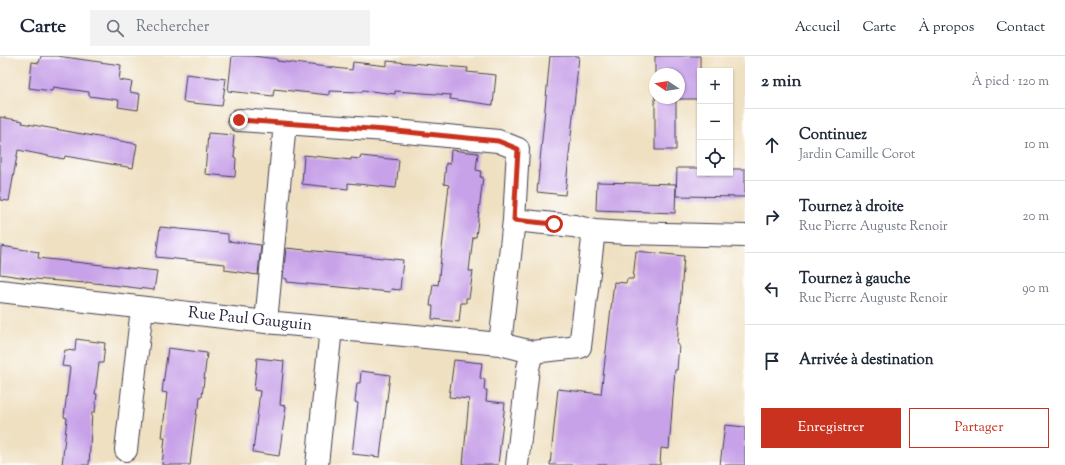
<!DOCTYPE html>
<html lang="fr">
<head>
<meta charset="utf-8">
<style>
  body { margin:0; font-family:"Sorts Mill Goudy",serif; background:#f2f2f3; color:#1f2937 }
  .controls { position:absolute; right:12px; top:12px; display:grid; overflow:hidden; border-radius:0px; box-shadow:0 1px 3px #0004 }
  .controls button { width:36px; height:36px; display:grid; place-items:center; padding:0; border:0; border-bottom:1px solid #e0e1e3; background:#fff; color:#1f2937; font:20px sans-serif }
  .compass { position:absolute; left:649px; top:12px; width:36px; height:36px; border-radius:50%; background:#fff; box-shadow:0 1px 3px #0004; rotate:282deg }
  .stop { position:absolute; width:12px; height:12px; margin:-9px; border:3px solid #c8321e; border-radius:50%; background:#fff }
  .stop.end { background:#c8321e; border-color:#fff; box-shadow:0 1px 4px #0008 }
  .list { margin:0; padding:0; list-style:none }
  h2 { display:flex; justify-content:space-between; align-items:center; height:52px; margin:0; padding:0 16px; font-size:17px }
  h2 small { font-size:13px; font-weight:400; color:#747a83 }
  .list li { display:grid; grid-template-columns:26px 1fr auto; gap:12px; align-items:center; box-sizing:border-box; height:72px; padding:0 16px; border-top:1px solid #e0e1e3 }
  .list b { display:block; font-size:15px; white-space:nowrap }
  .list p { margin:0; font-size:13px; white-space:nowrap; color:#747a83 }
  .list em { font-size:13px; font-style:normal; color:#747a83 }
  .actions { display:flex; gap:8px; padding:12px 16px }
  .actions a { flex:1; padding:9px 0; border:1px solid #c8321e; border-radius:0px; text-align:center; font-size:14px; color:#c8321e }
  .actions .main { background:#c8321e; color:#fff }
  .icon { flex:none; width:22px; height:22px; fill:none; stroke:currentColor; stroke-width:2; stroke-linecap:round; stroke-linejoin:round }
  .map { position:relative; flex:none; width:745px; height:409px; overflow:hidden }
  header { display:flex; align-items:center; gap:24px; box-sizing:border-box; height:56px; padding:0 20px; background:#fff; border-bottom:1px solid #e0e1e3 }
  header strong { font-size:19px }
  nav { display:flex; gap:22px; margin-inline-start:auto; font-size:14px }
  .search { width:280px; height:36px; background:#f2f2f3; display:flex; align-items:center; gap:10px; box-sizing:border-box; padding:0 14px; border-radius:0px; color:#747a83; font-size:15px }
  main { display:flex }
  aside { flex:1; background:#fff }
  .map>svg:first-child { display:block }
</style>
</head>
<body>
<header>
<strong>Carte</strong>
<div class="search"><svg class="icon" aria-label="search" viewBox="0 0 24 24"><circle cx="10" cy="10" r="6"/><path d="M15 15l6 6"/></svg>Rechercher</div>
<nav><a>Accueil</a><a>Carte</a><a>À propos</a><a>Contact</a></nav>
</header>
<main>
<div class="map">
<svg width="745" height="409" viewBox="0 0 745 409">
  <rect width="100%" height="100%" fill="#fff"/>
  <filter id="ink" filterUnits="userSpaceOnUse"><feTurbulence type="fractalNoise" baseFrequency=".025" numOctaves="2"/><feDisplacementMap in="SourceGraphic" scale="8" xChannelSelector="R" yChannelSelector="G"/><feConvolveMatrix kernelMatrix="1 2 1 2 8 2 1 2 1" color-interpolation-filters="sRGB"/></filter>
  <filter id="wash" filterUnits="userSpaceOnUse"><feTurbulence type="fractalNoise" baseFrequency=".012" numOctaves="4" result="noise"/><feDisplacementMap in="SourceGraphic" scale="16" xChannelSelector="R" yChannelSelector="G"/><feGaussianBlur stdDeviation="0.9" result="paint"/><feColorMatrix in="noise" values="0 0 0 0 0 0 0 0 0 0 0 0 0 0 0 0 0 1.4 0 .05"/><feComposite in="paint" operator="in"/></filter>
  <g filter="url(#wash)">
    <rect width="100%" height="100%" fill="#efe0c1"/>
    <g id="blocks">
      <!-- building -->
      <path fill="#c8a2e8" d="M 41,0 L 57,0 L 121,9 L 119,24 L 132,26 L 130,36 L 140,38 L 138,54 L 118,51 L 119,44 L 89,40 L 89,36 L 53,31 L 52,35 L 29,32 L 32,6 L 39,7 Z
        M 232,0 L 253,0 L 277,3 L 277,5 L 352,14 L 353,6 L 387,10 L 387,5 L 468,12 L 467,16 L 496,19 L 493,49 L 450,43 L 451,39 L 395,35 L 395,38 L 363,34 L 361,36 L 329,35 L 329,39 L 274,33 L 273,40 L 228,35 Z
        M 550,0 L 579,0 L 565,139 L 537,136 Z
        M 655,0 L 700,0 L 700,43 L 676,43 L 676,94 L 655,94 L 655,23 L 655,42 L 679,42 L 679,18 L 655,18 Z
        M 186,18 L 226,23 L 222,50 L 183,46 Z
        M 0,61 L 23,65 L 22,67 L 137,88 L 133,112 L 65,100 L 64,103 L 18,94 L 9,145 L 0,144 Z
        M 208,77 L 234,79 L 233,91 L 235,91 L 234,101 L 236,102 L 235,121 L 205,118 Z
        M 451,94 L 478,97 L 476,114 L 481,115 L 480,121 L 483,121 L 476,181 L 473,181 L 469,215 L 473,215 L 469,242 L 466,242 L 466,247 L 461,247 L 459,266 L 432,263 L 433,250 L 430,250 L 433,228 L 438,229 L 449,129 L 444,128 L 446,107 L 450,108 Z
        M 304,99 L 351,104 L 351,102 L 360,103 L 361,100 L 399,104 L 396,132 L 348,127 L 348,133 L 302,128 Z
        M 677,112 L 700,112 L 700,117 L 730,117 L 730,113 L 745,113 L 745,141 L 676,140 Z
        M 597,126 L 676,128 L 675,157 L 596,154 Z
        M 160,171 L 228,178 L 228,185 L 261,189 L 258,219 L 225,214 L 225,208 L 156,201 Z
        M 1,190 L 39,196 L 38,202 L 157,215 L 154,234 L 86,226 L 86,227 L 34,223 L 0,218 Z
        M 286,192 L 403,204 L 400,234 L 391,233 L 390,236 L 287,226 L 287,223 L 283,222 Z
        M 636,195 L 684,200 L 677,289 L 679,289 L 677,314 L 675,314 L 669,393 L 661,392 L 660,409 L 550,409 L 558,333 L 601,338 L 614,226 L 626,227 L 627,223 L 633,223 Z
        M 76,283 L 105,287 L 103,307 L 99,307 L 95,338 L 97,338 L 95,356 L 92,356 L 89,409 L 62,409 L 67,362 L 64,361 L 70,311 L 62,310 L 65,294 L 75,295 Z
        M 168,292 L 207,297 L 202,341 L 200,340 L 199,352 L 197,352 L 190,409 L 162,409 L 165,382 L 162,382 L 167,337 L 162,336 Z
        M 257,302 L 284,305 L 280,349 L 286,350 L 279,400 L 253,396 L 260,335 L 254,334 Z
        M 454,304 L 482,307 L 480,322 L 485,323 L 484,334 L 487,334 L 486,345 L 505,347 L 498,409 L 463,409 L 469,343 L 449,341 Z
        M 361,315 L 390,319 L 380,401 L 352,398 L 358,347 L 355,346 L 357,327 L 360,327 Z
        M 725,369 L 745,371 L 745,409 L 720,409 Z"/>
    </g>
  </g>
  <g filter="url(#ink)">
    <use href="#blocks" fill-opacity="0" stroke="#413e4f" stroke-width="1"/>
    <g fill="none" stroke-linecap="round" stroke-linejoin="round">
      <defs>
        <path id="minor" d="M 239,64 L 386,74 L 498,85 L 518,93 L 514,164
          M 0,235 L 266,266 L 500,288 L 532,296 L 580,291 L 594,175
          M 266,266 L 285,67
          M 500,288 L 514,164 L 574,170 L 594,175 L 627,177 L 745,180
          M 126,394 L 142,252
          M 317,409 L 331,272
          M 517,409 L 528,312 L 532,296"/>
      </defs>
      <!-- minor casing -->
      <use href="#minor" stroke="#413e4f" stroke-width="24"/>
      <!-- minor -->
      <use href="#minor" stroke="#fff" stroke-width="22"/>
    </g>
  </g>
  <g fill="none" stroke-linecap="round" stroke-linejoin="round" filter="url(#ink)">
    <!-- route -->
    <path stroke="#c8321e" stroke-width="5" d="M 239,64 L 386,74 L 498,85 L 518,93 L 514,164 L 554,168"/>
  </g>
  <g text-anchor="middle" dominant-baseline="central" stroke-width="3" stroke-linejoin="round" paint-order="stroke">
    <!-- street labels -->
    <g font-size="16" fill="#22223b" stroke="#fff">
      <text transform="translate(250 264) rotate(6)">Rue Paul Gauguin</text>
    </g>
  </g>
</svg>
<div class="controls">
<button>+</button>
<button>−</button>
<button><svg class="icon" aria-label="locate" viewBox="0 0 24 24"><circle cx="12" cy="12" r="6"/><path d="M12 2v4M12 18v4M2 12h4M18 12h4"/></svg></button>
</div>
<svg class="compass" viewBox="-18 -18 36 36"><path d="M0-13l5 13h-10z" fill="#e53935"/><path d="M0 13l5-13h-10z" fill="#747a83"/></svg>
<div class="stop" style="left:554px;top:168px"></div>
<div class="stop end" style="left:239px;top:64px"></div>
</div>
<aside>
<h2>2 min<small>À pied · 120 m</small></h2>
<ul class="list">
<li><svg class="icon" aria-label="ahead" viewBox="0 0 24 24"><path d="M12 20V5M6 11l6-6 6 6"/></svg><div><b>Continuez</b><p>Jardin Camille Corot</p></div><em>10 m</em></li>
<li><svg class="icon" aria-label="right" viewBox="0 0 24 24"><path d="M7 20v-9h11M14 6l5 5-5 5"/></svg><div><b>Tournez à droite</b><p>Rue Pierre Auguste Renoir</p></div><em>20 m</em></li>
<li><svg class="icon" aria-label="left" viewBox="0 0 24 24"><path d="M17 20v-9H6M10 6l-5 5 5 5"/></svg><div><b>Tournez à gauche</b><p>Rue Pierre Auguste Renoir</p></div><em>90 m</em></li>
<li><svg class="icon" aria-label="arrive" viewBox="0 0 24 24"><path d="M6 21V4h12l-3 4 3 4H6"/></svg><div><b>Arrivée à destination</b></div></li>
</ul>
<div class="actions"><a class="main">Enregistrer</a><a>Partager</a></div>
</aside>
</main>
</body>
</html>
